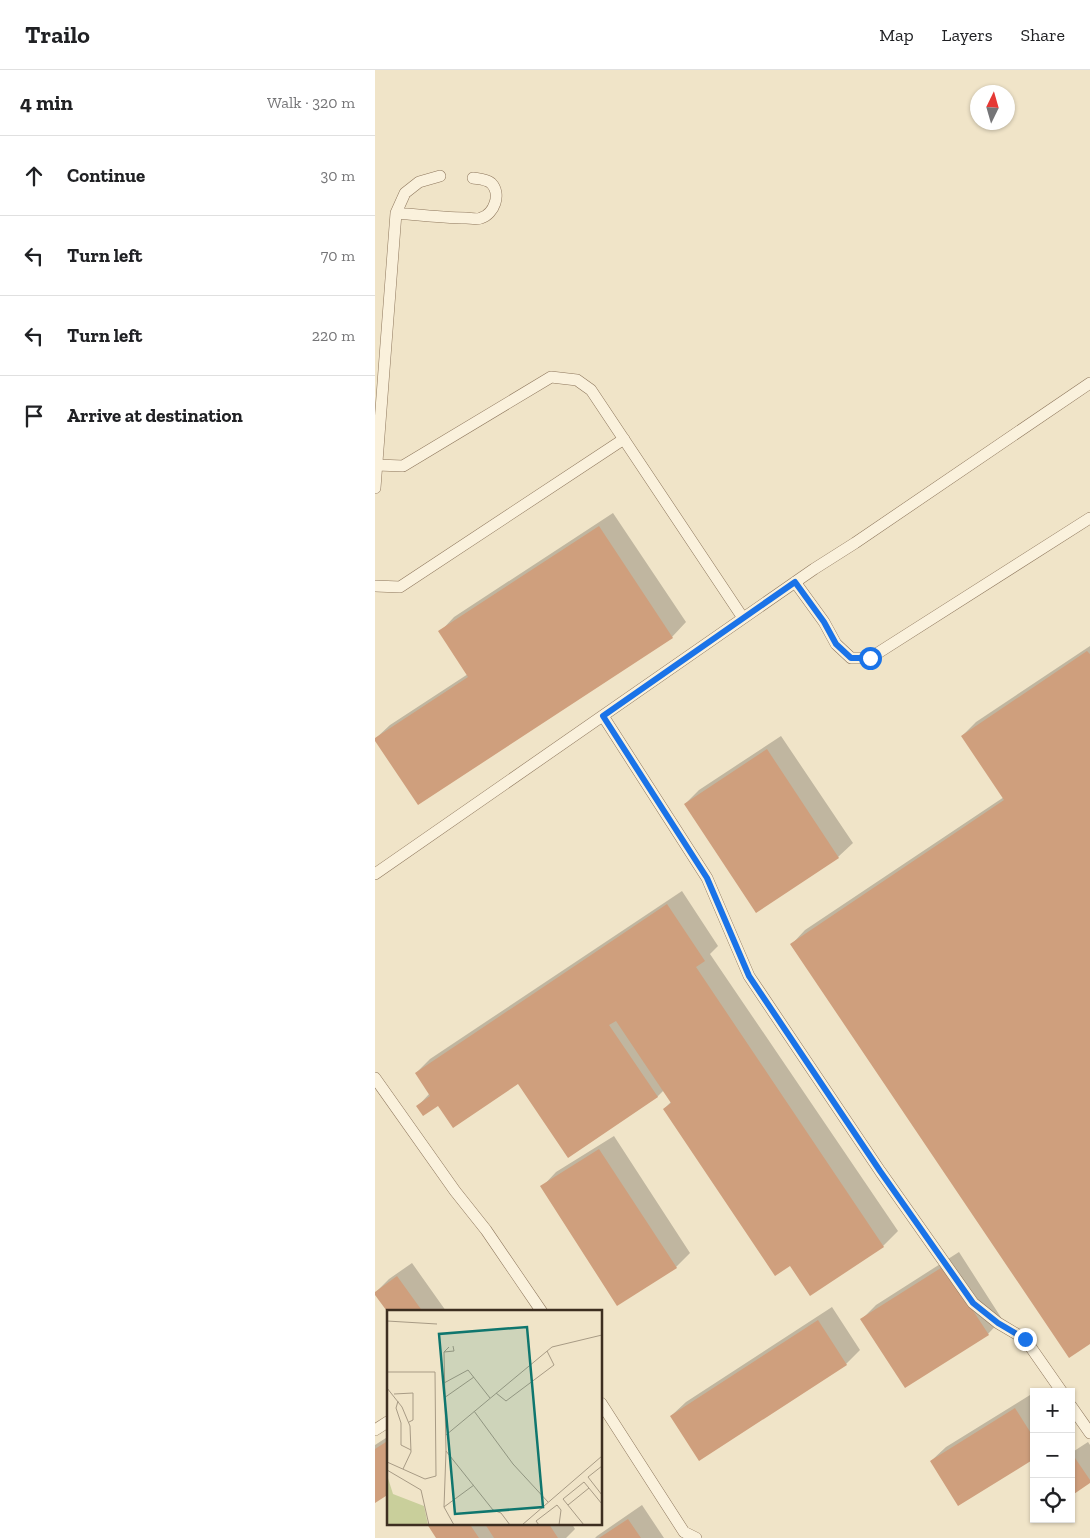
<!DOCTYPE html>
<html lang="en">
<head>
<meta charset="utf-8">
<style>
  body { margin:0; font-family:"Zilla Slab",serif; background:#f2f2f2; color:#202124 }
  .controls { position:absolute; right:15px; bottom:15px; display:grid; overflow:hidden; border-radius:0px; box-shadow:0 1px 4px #0004 }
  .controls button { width:45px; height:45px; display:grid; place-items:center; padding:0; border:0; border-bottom:1px solid #e0e0e0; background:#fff; color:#202124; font:25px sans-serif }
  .compass { position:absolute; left:595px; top:15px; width:45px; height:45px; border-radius:50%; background:#fff; box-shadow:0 1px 4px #0004; rotate:5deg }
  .stop { position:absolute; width:15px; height:15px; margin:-11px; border:4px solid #1a73e8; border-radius:50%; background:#fff }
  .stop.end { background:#1a73e8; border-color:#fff; box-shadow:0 1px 5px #0008 }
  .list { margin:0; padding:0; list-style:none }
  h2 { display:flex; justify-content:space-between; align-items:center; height:65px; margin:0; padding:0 20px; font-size:21px }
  h2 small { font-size:16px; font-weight:400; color:#757577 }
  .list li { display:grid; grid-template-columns:32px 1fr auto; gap:15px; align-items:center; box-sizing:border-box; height:80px; padding:0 20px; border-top:1px solid #e0e0e0 }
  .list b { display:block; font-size:19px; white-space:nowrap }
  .list em { font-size:16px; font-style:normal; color:#757577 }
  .icon { flex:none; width:28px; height:28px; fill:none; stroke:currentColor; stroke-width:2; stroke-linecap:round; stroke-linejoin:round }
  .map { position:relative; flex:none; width:715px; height:1468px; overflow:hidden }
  header { display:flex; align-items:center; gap:30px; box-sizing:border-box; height:70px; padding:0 25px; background:#fff; border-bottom:1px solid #e0e0e0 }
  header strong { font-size:24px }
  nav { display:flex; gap:28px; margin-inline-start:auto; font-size:18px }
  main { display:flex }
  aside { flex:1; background:#fff }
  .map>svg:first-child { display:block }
</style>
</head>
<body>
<header>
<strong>Trailo</strong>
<nav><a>Map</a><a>Layers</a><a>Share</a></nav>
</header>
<main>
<aside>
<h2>4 min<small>Walk · 320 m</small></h2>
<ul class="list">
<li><svg class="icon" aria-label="ahead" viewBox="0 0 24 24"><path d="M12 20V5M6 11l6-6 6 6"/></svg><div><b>Continue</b></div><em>30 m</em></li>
<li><svg class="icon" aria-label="left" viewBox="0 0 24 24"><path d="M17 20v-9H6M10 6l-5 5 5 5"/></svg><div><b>Turn left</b></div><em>70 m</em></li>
<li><svg class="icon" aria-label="left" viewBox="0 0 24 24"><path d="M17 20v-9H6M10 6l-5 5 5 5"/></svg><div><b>Turn left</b></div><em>220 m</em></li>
<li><svg class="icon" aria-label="arrive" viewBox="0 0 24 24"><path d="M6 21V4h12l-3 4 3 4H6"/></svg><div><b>Arrive at destination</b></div></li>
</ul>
</aside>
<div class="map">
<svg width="715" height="1468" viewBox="0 0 715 1468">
  <rect width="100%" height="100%" fill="#f0e4c8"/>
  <!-- shadow -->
  <path fill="#0003" d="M 238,443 L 311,552 L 297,567 L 43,733 L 0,669 L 15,655 L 93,604 L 65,562 L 79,547 Z
    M 715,576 L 715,1272 L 416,875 L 430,860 L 629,727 L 587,666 L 601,652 Z
    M 406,666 L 478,773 L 463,787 L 310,734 L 324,720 Z
    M 307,821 L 343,876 L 335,884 L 523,1161 L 508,1176 L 436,1224 L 415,1195 L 289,1039 L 297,1031 L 289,1020 L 282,1027 L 144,1012 L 63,1035 L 43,1036 L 55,1023 L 41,1003 L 55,989 Z
    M 239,1066 L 315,1183 L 301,1197 L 167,1117 L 181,1102 Z
    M 584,1182 L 627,1249 L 613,1264 L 487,1249 L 501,1235 Z
    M 37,1193 L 71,1241 L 70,1242 L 14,1242 L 0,1223 L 14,1209 Z
    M 457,1237 L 485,1280 L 471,1294 L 296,1346 L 311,1332 Z
    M 655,1325 L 659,1331 L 659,1387 L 556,1391 L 571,1377 Z
    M 14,1366 L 14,1422 L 0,1431 L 0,1375 Z
    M 713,1372 L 715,1375 L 715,1412 L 696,1425 L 696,1383 Z
    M 267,1435 L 289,1468 L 220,1468 L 222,1466 Z
    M 54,1454 L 197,1454 L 200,1459 L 191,1468 L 63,1468 Z"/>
  <!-- building -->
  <path fill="#cf9f7d" d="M 224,456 L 298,568 L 43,735 L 0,671 L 0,668 L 93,607 L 63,561 Z
    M 712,581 L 715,584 L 715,1274 L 694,1288 L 415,874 L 629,730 L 586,666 Z
    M 392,679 L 464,788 L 381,843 L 309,734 Z
    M 292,834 L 330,891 L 321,897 L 509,1177 L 435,1226 L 415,1196 L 400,1206 L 288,1039 L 296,1033 L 241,951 L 234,955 L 283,1027 L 193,1088 L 143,1014 L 78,1058 L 63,1036 L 48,1046 L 41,1036 L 55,1026 L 40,1003 Z
    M 224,1079 L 302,1198 L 242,1236 L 165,1116 Z
    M 569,1196 L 614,1265 L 530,1318 L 485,1249 Z
    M 22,1206 L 48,1242 L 14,1242 L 14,1244 L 0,1225 L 0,1222 Z
    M 443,1250 L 472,1295 L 324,1391 L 295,1346 Z
    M 640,1338 L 659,1368 L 659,1389 L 583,1436 L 555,1391 Z
    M 14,1370 L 14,1424 L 0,1433 L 0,1379 Z
    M 698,1385 L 715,1410 L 715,1413 L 696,1426 L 696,1387 Z
    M 253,1449 L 266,1468 L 224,1468 Z
    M 52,1454 L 99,1454 L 96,1456 L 104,1468 L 61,1468 Z
    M 110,1454 L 174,1454 L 183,1468 L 119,1468 Z"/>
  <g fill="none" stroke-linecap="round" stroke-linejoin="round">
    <defs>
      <path id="service" d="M 21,143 C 44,145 67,148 91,148 C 95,148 102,150 106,148 C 119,144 127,124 116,113 C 111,109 104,109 98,108
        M 2,395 L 28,396 L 176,307 L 202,310 L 216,320 L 368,548
        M 0,418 L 21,143 L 30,123 L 44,112 L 65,106
        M 420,512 L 449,552 L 461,574 L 476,588 L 495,588 L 715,448
        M 0,516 L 25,517 L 249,369
        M 228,646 L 332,808 L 374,906 L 505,1101 L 598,1233 L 623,1253 L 650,1269 L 687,1322
        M 0,804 L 439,499 L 480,473 L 715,313
        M 0,1008 L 80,1121 L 111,1160 L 167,1242
        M 226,1333 L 309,1462 L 321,1468
        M 696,1336 L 715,1363
        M 0,1360 L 14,1351"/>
    </defs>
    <!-- service casing -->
    <use href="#service" stroke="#8d765c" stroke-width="12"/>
    <!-- service -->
    <use href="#service" stroke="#faf1dc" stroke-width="11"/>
  </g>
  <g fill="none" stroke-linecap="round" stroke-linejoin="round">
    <!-- route -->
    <path stroke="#1a73e8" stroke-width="6" d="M 495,588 L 476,588 L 461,574 L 449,552 L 420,512 L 228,646 L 332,808 L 374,906 L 505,1101 L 598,1233 L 623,1253 L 650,1269"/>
  </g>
  <!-- overview -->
  <g transform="translate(12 1240)">
    <rect width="215" height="215" fill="#f0e4c8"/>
    <path d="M 0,165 L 6,184 L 37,196 L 41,215 L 0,215 Z" fill="#c9cf9b"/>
    <path fill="none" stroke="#a89b85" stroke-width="1" d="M 0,11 L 50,14M 62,37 L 57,42 L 59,141 L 106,200 L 114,203 L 123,215M 57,42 L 67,41 L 66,36M 0,62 L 48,62 L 49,166 L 38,169 L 0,152M 57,73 L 81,60 L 103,88M 0,78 L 15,97 L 23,116 L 24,142 L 16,159M 109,83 L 119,91 L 167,55 L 160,41M 7,84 L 26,83 L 26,110 L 22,112M 57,88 L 87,67M 11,91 L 9,98 L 14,113 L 14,135 L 24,140M 87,101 L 126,154 L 161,192M 59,125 L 165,37 L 215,25M 59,141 L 57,197 L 67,215M 215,156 L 201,167 L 215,185M 0,160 L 34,180 L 42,215M 181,195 L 202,178M 57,197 L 87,175M 135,215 L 215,146M 152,215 L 149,211 L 170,195 L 174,200 L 172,215M 197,215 L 176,189 L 197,172 L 215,194"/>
    <path fill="#0f766e" fill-opacity="0.15" stroke="#0f766e" stroke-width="2.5" d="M 140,17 L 156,197 L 68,204 L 52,24 Z"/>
    <rect width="215" height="215" fill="none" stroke="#3d2e20" stroke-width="2.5"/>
  </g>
</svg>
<div class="controls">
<button>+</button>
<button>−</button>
<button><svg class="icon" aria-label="locate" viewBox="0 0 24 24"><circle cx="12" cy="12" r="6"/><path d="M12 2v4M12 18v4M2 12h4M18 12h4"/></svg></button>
</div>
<svg class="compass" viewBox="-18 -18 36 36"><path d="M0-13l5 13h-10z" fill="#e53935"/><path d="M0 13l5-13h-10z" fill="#757577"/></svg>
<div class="stop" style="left:495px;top:588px"></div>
<div class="stop end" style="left:650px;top:1269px"></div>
</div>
</main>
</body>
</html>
